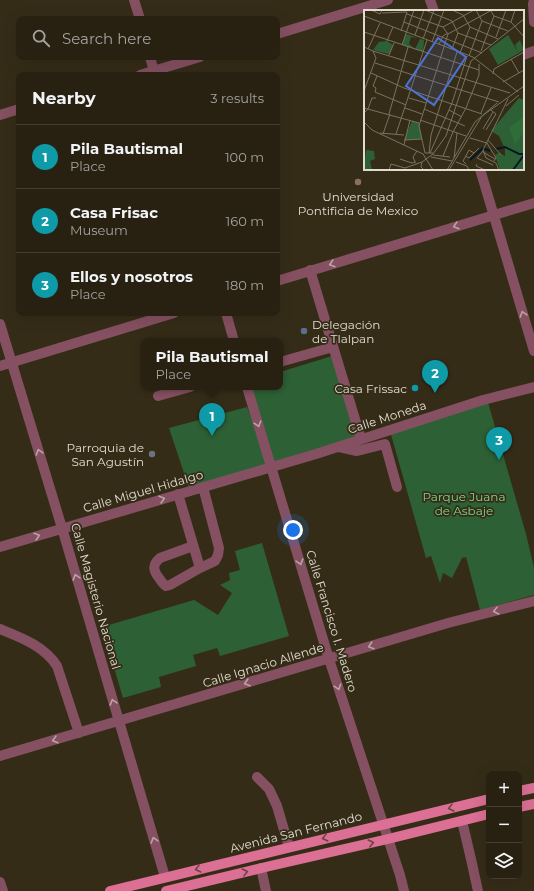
<!DOCTYPE html>
<html lang="en">
<head>
<meta charset="utf-8">
<style>
  body { margin:0; font-family:Montserrat,sans-serif; background:#342e20; color:#f1f3f6 }
  .controls { position:absolute; right:12px; bottom:12px; display:grid; overflow:hidden; border-radius:8px; box-shadow:0 4px 16px #0002 }
  .controls button { width:36px; height:36px; display:grid; place-items:center; padding:0; border:0; border-bottom:1px solid #443e32; background:#282112; color:#f1f3f6; font:20px sans-serif }
  .you { position:absolute; left:293px; top:530px; width:14px; height:14px; margin:-10px; border:3px solid #fff; border-radius:50%; background:#1a73e8; box-shadow:0 0 0 6px #1a73e833 }
  .badge { display:grid; place-items:center; width:26px; height:26px; border-radius:50%; background:#0b8043; color:#fff; font-size:13px; font-weight:700 }
  .pin { position:absolute; translate:-50% -33px; filter:drop-shadow(0 1px 2px #0008) }
  .pin::after { content:''; position:absolute; top:21px; width:14px; height:12px; background:inherit; clip-path:polygon(0 0,100% 0,50% 100%) }
  .popup { position:absolute; left:141px; top:338px; width:142px; height:52px; box-sizing:border-box; display:grid; place-content:center; border-radius:8px; background:#282112; filter:drop-shadow(0 1px 3px #0005); font-size:13px; white-space:nowrap; color:#a5a39f }
  .popup b { font-size:15px; color:#f1f3f6 }
  .popup::after { content:''; position:absolute; left:50%; top:100%; margin-left:-8px; border:8px solid transparent; border-top-color:#282112 }
  .list { margin:0; padding:0; list-style:none }
  h2 { display:flex; justify-content:space-between; align-items:center; height:52px; margin:0; padding:0 16px; font-size:17px }
  h2 small { font-size:13px; font-weight:400; color:#a5a39f }
  .list li { display:grid; grid-template-columns:26px 1fr auto; gap:12px; align-items:center; box-sizing:border-box; height:64px; padding:0 16px; border-top:1px solid #443e32 }
  .list b { display:block; font-size:15px; white-space:nowrap }
  .list p { margin:0; font-size:13px; white-space:nowrap; color:#a5a39f }
  .list em { font-size:13px; font-style:normal; color:#a5a39f }
  .icon { flex:none; width:22px; height:22px; fill:none; stroke:currentColor; stroke-width:2; stroke-linecap:round; stroke-linejoin:round }
  .map { position:relative; flex:none; width:534px; height:891px; overflow:hidden }
  .search { position:absolute; background:#282112; box-shadow:0 4px 16px #0002; left:16px; top:16px; width:264px; height:44px; display:flex; align-items:center; gap:10px; box-sizing:border-box; padding:0 14px; border-radius:8px; color:#a5a39f; font-size:15px }
  .panel { position:absolute; background:#282112; box-shadow:0 4px 16px #0002; left:16px; top:72px; width:264px; height:244px; border-radius:8px }
  .map>svg:first-child { display:block }
</style>
</head>
<body>
<div class="map">
<svg width="534" height="891" viewBox="0 0 534 891">
  <rect width="100%" height="100%" fill="#352c18"/>
  <!-- green -->
  <path fill="#2d6035" d="M 332,356 L 360,439 L 272,465 L 252,387 L 280,387 L 280,372 Z
    M 487,399 L 526,534 L 534,568 L 534,595 L 480,610 L 466,557 L 462,558 L 452,578 L 443,573 L 440,583 L 431,556 L 426,558 L 390,431 Z
    M 247,407 L 270,465 L 189,488 L 169,428 Z
    M 262,543 L 289,636 L 220,656 L 217,648 L 193,655 L 196,666 L 159,677 L 161,687 L 123,698 L 102,627 L 194,600 L 218,615 L 232,593 L 220,585 L 230,580 L 229,573 L 240,570 L 235,551 Z"/>
  <g fill="none" stroke-linecap="round" stroke-linejoin="round">
    <!-- minor -->
    <path stroke="#855061" stroke-width="10" d="M 134,0 L 140,19
      M 430,0 L 434,11
      M 534,0 L 533,4 L 534,22
      M 277,34 L 388,0
      M 523,55 L 534,51
      M 150,57 L 155,75
      M 140,75 L 200,57
      M 0,115 L 19,109
      M 480,169 L 534,351
      M 310,270 L 361,439
      M 277,281 L 534,203
      M 226,313 L 234,341
      M 0,324 L 62,528 L 165,877
      M 280,362 L 333,347
      M 0,366 L 174,313
      M 247,387 L 329,659 L 400,875 L 404,891
      M 158,396 L 190,387
      M 339,447 L 357,451 L 385,444 L 397,487
      M 178,494 L 200,568
      M 193,546 L 160,558 C 152,565 153,570 159,578 C 161,581 163,584 166,586 L 170,585 L 200,568 L 215,561 L 218,555 L 219,548 L 203,487
      M 0,547 L 316,454 L 483,400 L 534,387
      M 0,629 C 22,638 44,646 57,666 L 79,733
      M 0,756 L 448,623 L 534,601
      M 257,777 L 269,789 L 277,806 L 289,847
      M 462,821 L 471,859 L 478,891
      M 261,868 L 266,891
      M 0,882 L 3,891"/>
    <!-- major -->
    <path stroke="#db6f94" stroke-width="10" d="M 519,791 L 534,788
      M 519,807 L 534,804
      M 110,891 L 489,799
      M 166,891 L 270,866 L 388,839 L 489,814"/>
  </g>
  <!-- one-way arrows -->
  <defs><path id="oneway-chevron" d="M-2-3.5L2.5 0L-2 3.5" fill="none" stroke-width="1.6" stroke-linecap="round" stroke-linejoin="round"/></defs>
  <g stroke="#bca3a3">
    <use href="#oneway-chevron" transform="translate(456 226) rotate(163)"/>
    <use href="#oneway-chevron" transform="translate(332 264) rotate(163)"/>
    <use href="#oneway-chevron" transform="translate(523 314) rotate(-107)"/>
    <use href="#oneway-chevron" transform="translate(258 424) rotate(73)"/>
    <use href="#oneway-chevron" transform="translate(39 452) rotate(-107)"/>
    <use href="#oneway-chevron" transform="translate(162 499) rotate(-16)"/>
    <use href="#oneway-chevron" transform="translate(37 536) rotate(-17)"/>
    <use href="#oneway-chevron" transform="translate(300 562) rotate(73)"/>
    <use href="#oneway-chevron" transform="translate(76 577) rotate(-106)"/>
    <use href="#oneway-chevron" transform="translate(496 611) rotate(166)"/>
    <use href="#oneway-chevron" transform="translate(371 646) rotate(163)"/>
    <use href="#oneway-chevron" transform="translate(247 683) rotate(163)"/>
    <use href="#oneway-chevron" transform="translate(338 687) rotate(72)"/>
    <use href="#oneway-chevron" transform="translate(113 702) rotate(-106)"/>
    <use href="#oneway-chevron" transform="translate(55 740) rotate(164)"/>
    <use href="#oneway-chevron" transform="translate(154 840) rotate(-106)"/>
  </g>
  <g stroke="#6f4343">
    <use href="#oneway-chevron" transform="translate(451 808) rotate(166)"/>
    <use href="#oneway-chevron" transform="translate(325 838) rotate(166)"/>
    <use href="#oneway-chevron" transform="translate(371 843) rotate(-13)"/>
    <use href="#oneway-chevron" transform="translate(198 869) rotate(166)"/>
    <use href="#oneway-chevron" transform="translate(245 872) rotate(-14)"/>
  </g>
  <!-- markers -->
  <circle fill="#8d6e63" stroke="#352c18" stroke-width="1.5" cx="358" cy="182" r="4"/>
  <circle fill="#5c6f8a" stroke="#352c18" stroke-width="1.5" cx="304" cy="331" r="4"/>
  <circle fill="#0f9aa8" stroke="#352c18" stroke-width="1.5" cx="415" cy="388" r="4"/>
  <circle fill="#6b7280" stroke="#352c18" stroke-width="1.5" cx="152" cy="454" r="4"/>
  <g text-anchor="middle" dominant-baseline="central" stroke-width="3.5" stroke-linejoin="round" paint-order="stroke">
    <!-- poi labels -->
    <g font-size="12" fill="#e1dbcf" stroke="#352c18" text-anchor="end">
      <text x="358" y="196" text-anchor="middle">Universidad<tspan x="358" dy="14">Pontificia de Mexico</tspan></text>
      <text x="312" y="324" text-anchor="start">Delegación<tspan x="312" dy="14">de Tlalpan</tspan></text>
      <text x="407" y="388">Casa Frissac</text>
      <text x="144" y="447">Parroquia de<tspan x="144" dy="14">San Agustín</tspan></text>
    </g>
    <!-- street labels -->
    <g font-size="12" fill="#e1dbcf" stroke="#352c18">
      <text transform="translate(387 417) rotate(-18)">Calle Moneda</text>
      <text transform="translate(143 491) rotate(-16)">Calle Miguel Hidalgo</text>
      <text transform="translate(96 596) rotate(74)">Calle Magisterio Nacional</text>
      <text transform="translate(332 621) rotate(73)">Calle Francisco I. Madero</text>
      <text transform="translate(263 665) rotate(-17)">Calle Ignacio Allende</text>
      <text transform="translate(296 832) rotate(-14)">Avenida San Fernando</text>
    </g>
    <!-- park labels -->
    <g font-size="12" fill="#80d68a" stroke="#352c18">
      <text x="464" y="496">Parque Juana<tspan x="464" dy="14">de Asbaje</tspan></text>
    </g>
  </g>
  <!-- overview -->
  <g transform="translate(364 10)">
    <rect width="160" height="160" fill="#352c18"/>
    <path d="M 42,24 L 54,28 L 47,27 L 45,34 L 51,39 L 56,29 L 60,30 L 59,42 L 38,35 ZM 144,25 L 154,42 L 151,35 L 156,30 L 160,40 L 134,55 L 125,39 ZM 23,31 L 29,35 L 25,44 L 9,40 L 15,32 ZM 155,88 L 160,90 L 160,160 L 136,160 L 131,145 L 135,143 L 141,146 L 141,139 L 135,126 L 127,121 ZM 48,111 L 55,113 L 58,129 L 40,130 ZM 2,140 L 10,141 L 11,149 L 6,151 L 8,160 L 0,160 Z" fill="#2d6035"/>
    <path d="M 160,106 L 160,122 L 151,134 L 145,118 Z" fill="#2f6d38"/>
    <path fill="none" stroke="#011826" stroke-width="2" d="M 132,139 L 141,137 L 155,144 L 160,144M 106,150 L 119,138 L 126,141M 149,160 L 160,145"/>
    <path fill="none" stroke="#7a7261" stroke-width="1" d="M 7,0 L 16,4 L 18,0M 61,0 L 88,11M 88,0 L 99,5 L 106,17 L 134,29M 112,0 L 118,11 L 144,21M 127,1 L 130,6 L 147,12 L 160,27M 18,3 L 43,2 L 37,21M 43,4 L 79,17 L 83,23M 0,6 L 109,47 L 154,82M 88,11 L 94,23 L 127,35M 40,12 L 118,43M 147,12 L 151,0M 79,17 L 110,0M 0,22 L 115,60M 51,25 L 60,0M 132,27 L 142,0M 59,29 L 70,0M 23,31 L 29,17M 68,32 L 80,0M 75,34 L 79,26 L 84,23M 38,35 L 50,0M 0,37 L 9,41 L 12,48 L 0,81M 4,39 L 16,13M 88,39 L 94,23M 9,41 L 146,83M 117,41 L 130,6M 96,43 L 106,17M 25,45 L 30,33M 105,46 L 118,11M 147,49 L 155,63M 11,53 L 135,92M 7,63 L 40,78 L 118,104M 129,64 L 130,59 L 160,42M 13,66 L 9,76 L 12,78 L 11,82 L 42,95M 139,72 L 160,60M 45,88 L 62,93M 142,96 L 155,85M 0,98 L 55,113M 41,98 L 58,104M 60,99 L 101,116M 85,100 L 98,107M 0,103 L 4,99 L 8,88 L 12,88M 117,103 L 127,78M 25,104 L 44,37M 56,110 L 102,126M 0,112 L 8,120 L 59,144 L 69,160M 119,119 L 129,102M 122,120 L 132,104 L 127,100M 16,123 L 40,125M 19,124 L 26,104M 32,124 L 63,30M 106,128 L 123,133 L 132,148 L 130,151M 40,130 L 58,129M 124,130 L 137,145M 40,135 L 46,110M 119,141 L 113,148 L 129,155M 119,142 L 131,149M 65,143 L 67,125 L 93,42M 66,143 L 88,93 L 103,46M 69,143 L 61,143 L 55,116 L 84,24 L 128,0M 69,145 L 86,147M 79,146 L 89,122 L 102,98 L 115,65 L 115,54M 101,146 L 105,148 L 115,138M 67,147 L 88,151M 90,148 L 93,123M 36,149 L 48,153 L 52,152M 51,152 L 49,147 L 53,141M 92,152 L 103,156 L 105,160M 102,154 L 99,151 L 105,140 L 110,143M 113,154 L 112,156 L 121,160M 25,160 L 27,154 L 41,158 L 58,152M 60,160 L 57,157 L 58,152 L 69,144 L 82,126 L 107,51 L 160,9M 83,160 L 111,112 L 133,93M 85,160 L 118,106 L 160,76M 135,160 L 132,153 L 122,148 L 119,140 L 144,89"/>
    <path fill="#4e71d6" fill-opacity="0.15" stroke="#4e71d6" stroke-width="2" d="M 74,28 L 102,47 L 70,95 L 42,76 Z"/>
    <rect width="160" height="160" fill="none" stroke="#e1dbcf" stroke-width="2"/>
  </g>
</svg>
<div class="controls">
<button>+</button>
<button>−</button>
<button><svg class="icon" aria-label="layers" viewBox="0 0 24 24"><path d="M12 4l9 5-9 5-9-5zM3 14l9 5 9-5"/></svg></button>
</div>
<div class="you"></div>
<div class="pin badge" style="left:212px;top:436px;background:#0f9aa8">1</div>
<div class="popup"><b>Pila Bautismal</b>Place</div>
<div class="pin badge" style="left:435px;top:393px;background:#0f9aa8">2</div>
<div class="pin badge" style="left:499px;top:460px;background:#0f9aa8">3</div>
<div class="search"><svg class="icon" aria-label="search" viewBox="0 0 24 24"><circle cx="10" cy="10" r="6"/><path d="M15 15l6 6"/></svg>Search here</div>
<section class="panel">
<h2>Nearby<small>3 results</small></h2>
<ul class="list">
<li><span class="badge" style="background:#0f9aa8">1</span><div><b>Pila Bautismal</b><p>Place</p></div><em>100 m</em></li>
<li><span class="badge" style="background:#0f9aa8">2</span><div><b>Casa Frisac</b><p>Museum</p></div><em>160 m</em></li>
<li><span class="badge" style="background:#0f9aa8">3</span><div><b>Ellos y nosotros</b><p>Place</p></div><em>180 m</em></li>
</ul>
</section>
</div>
</body>
</html>
